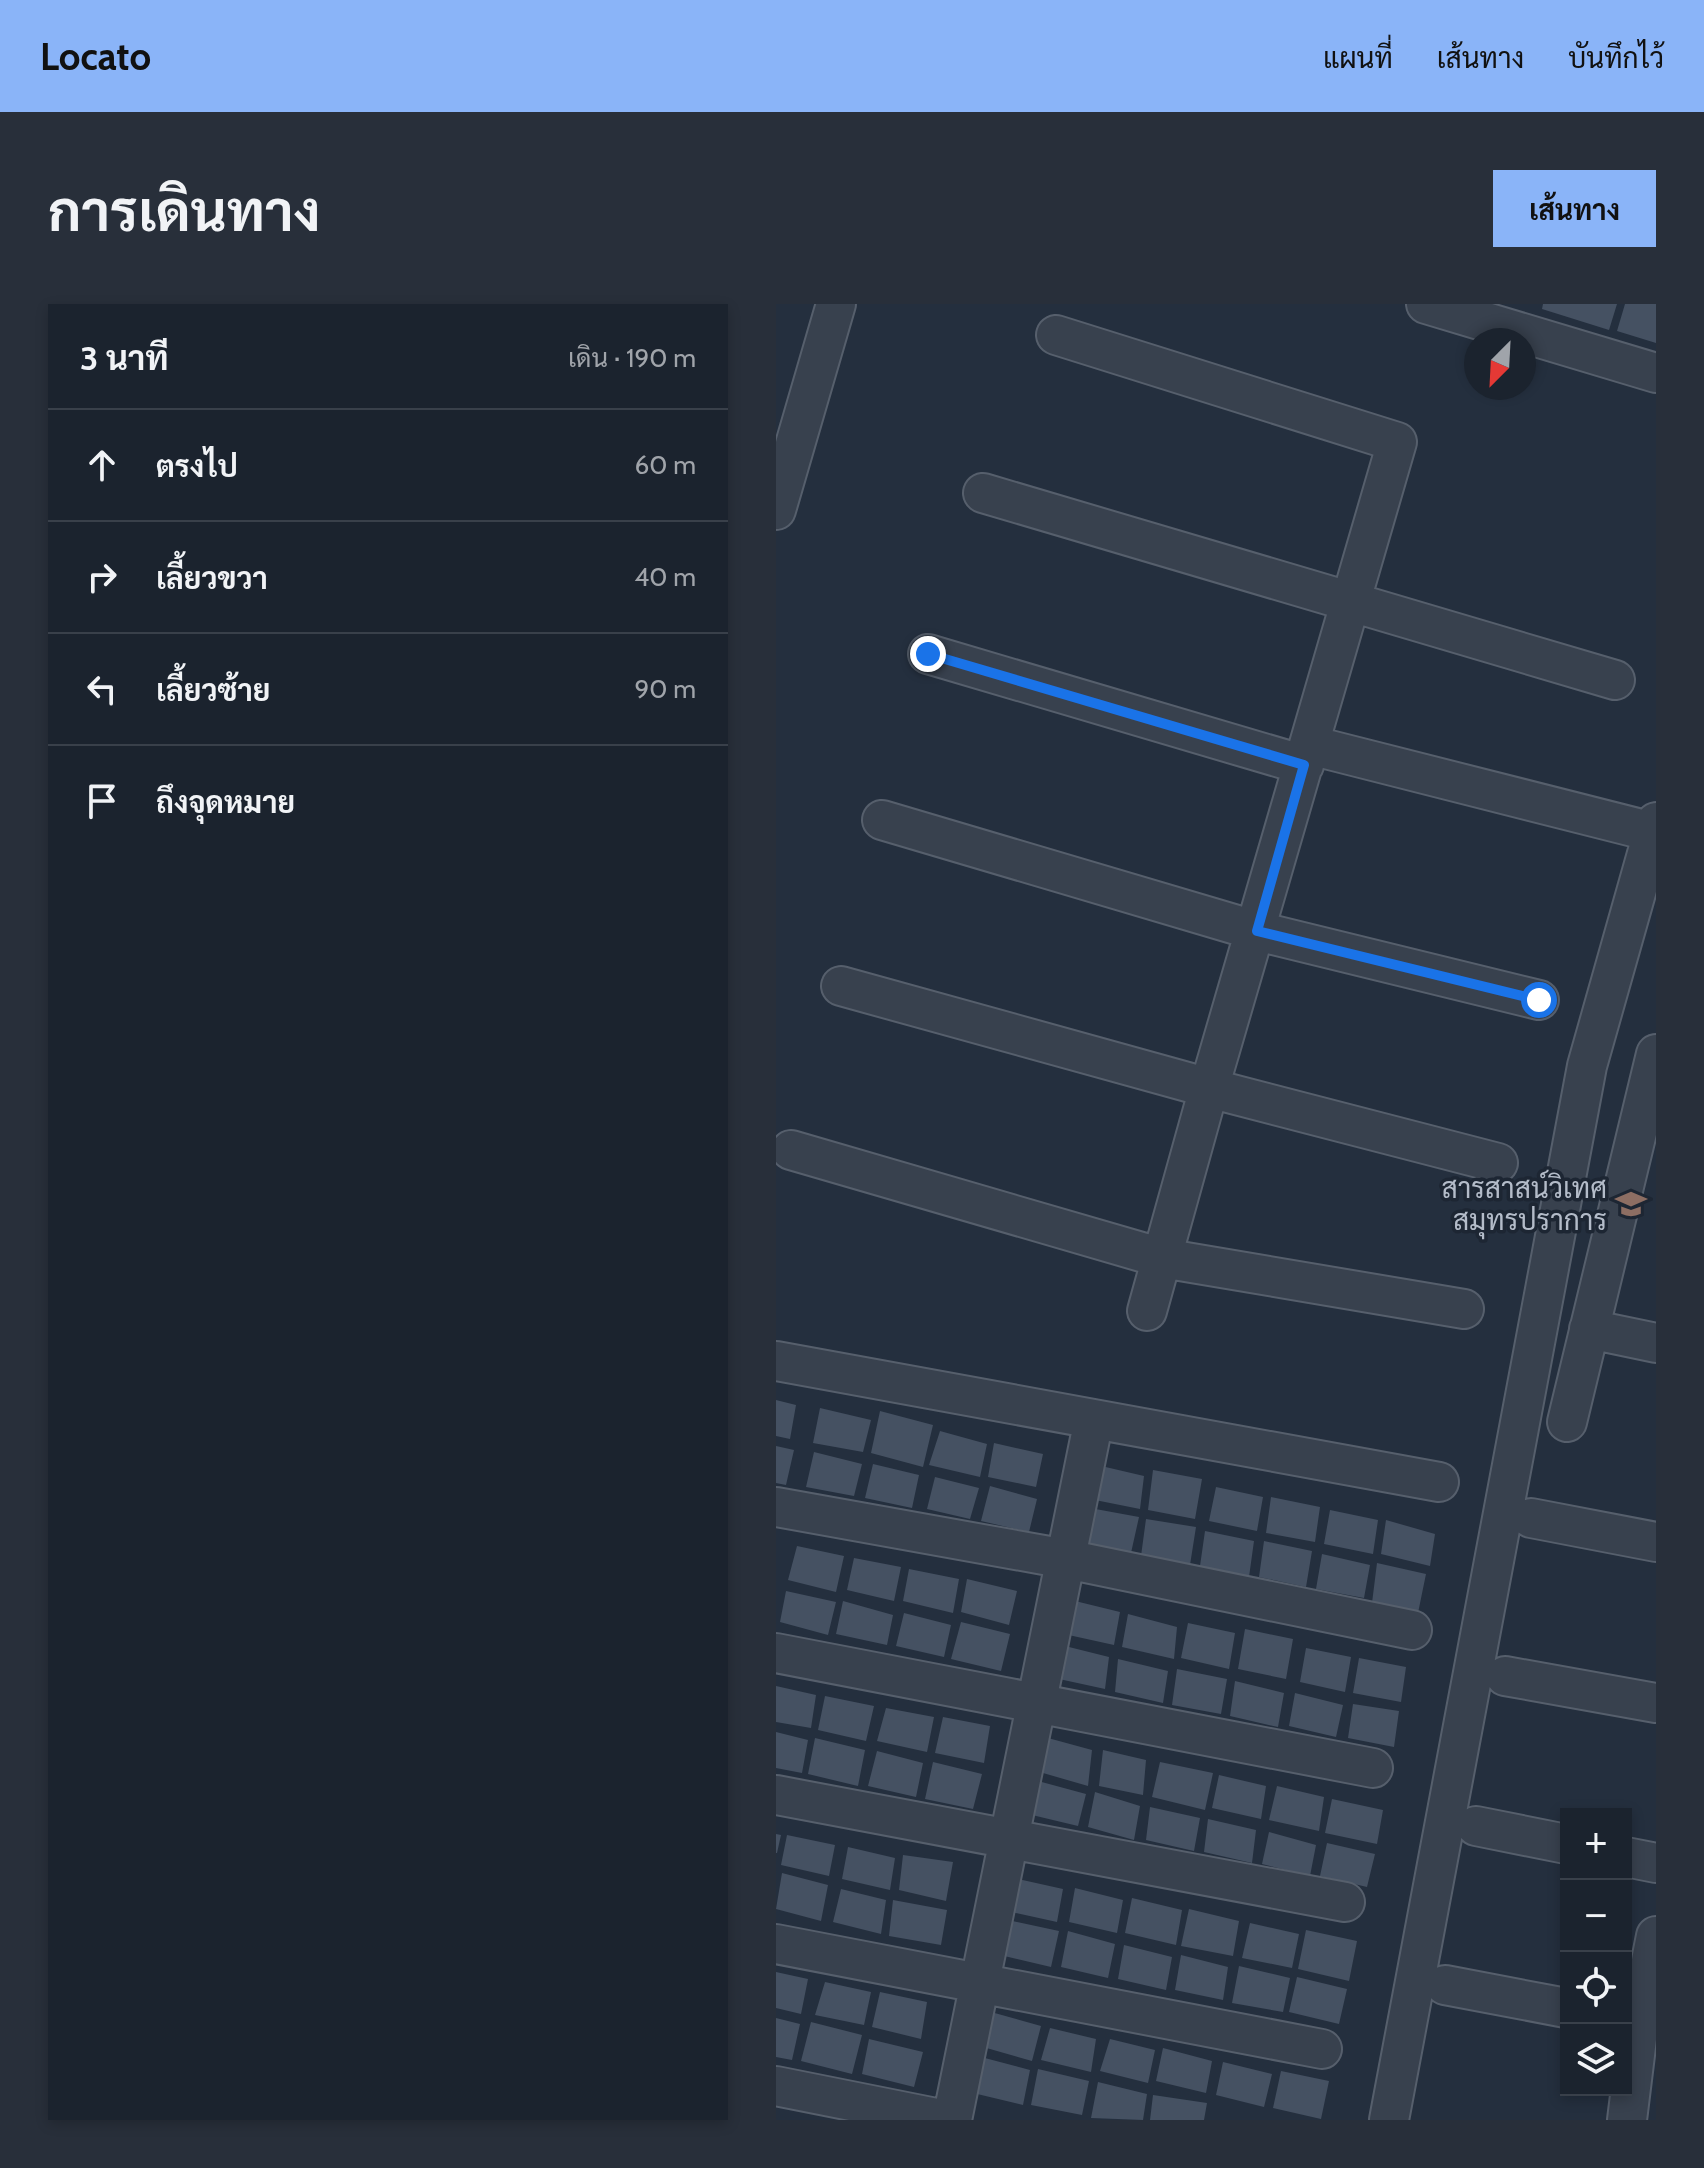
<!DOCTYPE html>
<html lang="th">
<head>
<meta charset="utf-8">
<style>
  body { margin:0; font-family:Cabin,Sarabun,sans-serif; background:#282f3a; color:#f1f3f6 }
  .controls { position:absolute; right:24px; bottom:24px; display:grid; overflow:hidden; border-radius:0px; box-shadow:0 4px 12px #0003 }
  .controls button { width:72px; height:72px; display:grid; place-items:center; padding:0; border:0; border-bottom:2px solid #39404a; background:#1b232e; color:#f1f3f6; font:40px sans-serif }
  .compass { position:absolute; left:688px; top:24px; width:72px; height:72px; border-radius:50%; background:#1b232e; box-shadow:0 4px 12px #0003; rotate:204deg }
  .stop { position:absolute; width:24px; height:24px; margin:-18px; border:6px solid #1a73e8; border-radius:50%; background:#fff }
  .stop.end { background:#1a73e8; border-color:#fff; box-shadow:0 2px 8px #0008 }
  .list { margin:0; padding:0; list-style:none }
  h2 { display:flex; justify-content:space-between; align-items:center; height:104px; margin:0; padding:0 32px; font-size:34px }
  h2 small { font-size:26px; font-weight:400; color:#a0a4aa }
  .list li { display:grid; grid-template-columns:52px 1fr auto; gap:24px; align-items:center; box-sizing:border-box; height:112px; padding:0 32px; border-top:2px solid #39404a }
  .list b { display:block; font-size:30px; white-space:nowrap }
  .list em { font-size:26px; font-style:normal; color:#a0a4aa }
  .icon { flex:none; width:44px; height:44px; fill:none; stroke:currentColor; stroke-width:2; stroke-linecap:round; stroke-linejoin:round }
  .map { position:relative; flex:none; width:880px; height:1816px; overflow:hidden; border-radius:0px }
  header { display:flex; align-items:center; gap:48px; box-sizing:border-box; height:112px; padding:0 40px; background:#8ab4f8; color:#111 }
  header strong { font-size:38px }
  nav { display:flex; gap:44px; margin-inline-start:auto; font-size:28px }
  .intro { display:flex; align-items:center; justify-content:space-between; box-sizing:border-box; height:192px; padding:0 48px }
  h1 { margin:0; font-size:56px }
  .button { padding:20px 36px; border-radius:0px; background:#8ab4f8; color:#111; font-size:28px; font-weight:700 }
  main { display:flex; gap:48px; padding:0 48px }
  aside { flex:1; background:#1b232e; border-radius:0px; box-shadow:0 4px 12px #0003 }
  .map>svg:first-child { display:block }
</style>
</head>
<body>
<header>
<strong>Locato</strong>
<nav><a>แผนที่</a><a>เส้นทาง</a><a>บันทึกไว้</a></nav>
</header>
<div class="intro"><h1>การเดินทาง</h1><a class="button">เส้นทาง</a></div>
<main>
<aside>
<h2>3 นาที<small>เดิน · 190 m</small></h2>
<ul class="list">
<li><svg class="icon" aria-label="ahead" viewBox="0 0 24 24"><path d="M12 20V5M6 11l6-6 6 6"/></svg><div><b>ตรงไป</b></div><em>60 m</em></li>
<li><svg class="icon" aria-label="right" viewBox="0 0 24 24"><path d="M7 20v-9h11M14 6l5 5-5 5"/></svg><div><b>เลี้ยวขวา</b></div><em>40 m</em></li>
<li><svg class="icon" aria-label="left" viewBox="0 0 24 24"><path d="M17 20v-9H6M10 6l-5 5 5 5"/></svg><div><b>เลี้ยวซ้าย</b></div><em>90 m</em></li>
<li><svg class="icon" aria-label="arrive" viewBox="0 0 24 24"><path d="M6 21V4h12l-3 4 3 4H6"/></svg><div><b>ถึงจุดหมาย</b></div></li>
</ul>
</aside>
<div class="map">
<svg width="880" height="1816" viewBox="0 0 880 1816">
  <rect width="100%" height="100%" fill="#242f3e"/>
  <!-- building -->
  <path fill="#455162" d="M 767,0 L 841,0 L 833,26 L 766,5 Z
    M 849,0 L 880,0 L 880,39 L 841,27 Z
    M 0,1096 L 20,1101 L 14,1135 L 0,1132 Z
    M 44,1104 L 95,1116 L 87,1148 L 37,1139 Z
    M 104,1107 L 157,1121 L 147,1163 L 95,1149 Z
    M 164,1127 L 211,1140 L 204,1173 L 153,1161 Z
    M 218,1139 L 267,1150 L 260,1183 L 212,1173 Z
    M 0,1142 L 18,1146 L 10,1181 L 0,1179 Z
    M 38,1148 L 86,1160 L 78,1192 L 30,1183 Z
    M 97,1160 L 143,1171 L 136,1204 L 89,1194 Z
    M 321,1161 L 368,1172 L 364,1205 L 314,1195 Z
    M 377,1166 L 426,1175 L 419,1215 L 372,1206 Z
    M 159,1173 L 203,1184 L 194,1215 L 151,1205 Z
    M 214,1182 L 261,1195 L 253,1228 L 205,1217 Z
    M 440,1183 L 487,1193 L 481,1227 L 433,1217 Z
    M 495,1193 L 544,1203 L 539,1238 L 490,1229 Z
    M 314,1204 L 363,1213 L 355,1249 L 306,1238 Z
    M 554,1206 L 602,1216 L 597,1250 L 548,1240 Z
    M 370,1215 L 420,1223 L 414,1261 L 365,1252 Z
    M 610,1216 L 659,1230 L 654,1262 L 605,1250 Z
    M 429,1227 L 478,1237 L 473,1273 L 424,1262 Z
    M 488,1237 L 536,1247 L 530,1283 L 483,1273 Z
    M 21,1242 L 68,1252 L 60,1288 L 12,1276 Z
    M 546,1250 L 594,1261 L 588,1294 L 540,1285 Z
    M 78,1254 L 125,1263 L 118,1297 L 71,1286 Z
    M 601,1259 L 650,1270 L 642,1309 L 596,1299 Z
    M 133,1265 L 183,1275 L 177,1309 L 127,1297 Z
    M 191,1275 L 241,1287 L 233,1321 L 185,1308 Z
    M 10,1287 L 60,1298 L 52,1331 L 4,1318 Z
    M 295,1296 L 344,1308 L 338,1341 L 288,1330 Z
    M 67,1297 L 117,1311 L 111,1341 L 60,1330 Z
    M 128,1309 L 175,1321 L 168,1353 L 120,1342 Z
    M 352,1310 L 401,1323 L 398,1355 L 346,1343 Z
    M 185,1318 L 234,1330 L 225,1367 L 175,1355 Z
    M 412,1319 L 459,1329 L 453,1365 L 405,1354 Z
    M 469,1325 L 517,1335 L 510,1375 L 462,1365 Z
    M 289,1342 L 333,1353 L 329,1385 L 283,1375 Z
    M 530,1344 L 575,1353 L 569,1388 L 524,1378 Z
    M 583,1354 L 630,1363 L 625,1398 L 577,1389 Z
    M 342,1355 L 392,1367 L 387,1399 L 339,1388 Z
    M 401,1365 L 451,1375 L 445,1410 L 396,1401 Z
    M 459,1377 L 508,1389 L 502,1423 L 454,1412 Z
    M 0,1382 L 40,1391 L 35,1424 L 0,1418 Z
    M 519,1389 L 567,1401 L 560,1433 L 513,1422 Z
    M 49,1392 L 98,1402 L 90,1437 L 42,1426 Z
    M 577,1400 L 623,1407 L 618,1443 L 572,1434 Z
    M 110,1404 L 158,1413 L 151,1448 L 101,1437 Z
    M 167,1413 L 214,1422 L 208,1459 L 159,1449 Z
    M 0,1428 L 32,1436 L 26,1469 L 0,1464 Z
    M 39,1434 L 89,1446 L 82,1482 L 32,1470 Z
    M 272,1434 L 316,1446 L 312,1482 L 267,1469 Z
    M 327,1446 L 370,1456 L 367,1491 L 323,1482 Z
    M 101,1447 L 147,1459 L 140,1493 L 92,1482 Z
    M 157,1458 L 206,1470 L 197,1505 L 149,1495 Z
    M 384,1458 L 437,1469 L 429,1506 L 376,1493 Z
    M 443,1471 L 490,1482 L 485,1515 L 436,1504 Z
    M 262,1477 L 310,1490 L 302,1522 L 256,1511 Z
    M 501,1482 L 548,1493 L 543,1527 L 493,1516 Z
    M 319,1488 L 364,1502 L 358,1536 L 312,1523 Z
    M 556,1495 L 607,1506 L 601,1540 L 549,1529 Z
    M 374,1503 L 424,1514 L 418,1547 L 370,1536 Z
    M 432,1515 L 480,1526 L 476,1559 L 428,1548 Z
    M 493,1528 L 540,1541 L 534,1572 L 486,1560 Z
    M 0,1530 L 5,1531 L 1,1549 L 0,1549 Z
    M 11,1531 L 59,1541 L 53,1572 L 5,1561 Z
    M 551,1539 L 599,1550 L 591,1583 L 544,1572 Z
    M 72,1543 L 119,1554 L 114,1586 L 66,1575 Z
    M 127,1551 L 177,1558 L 170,1597 L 123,1586 Z
    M 6,1569 L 52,1581 L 45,1617 L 0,1605 Z
    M 242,1575 L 287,1585 L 281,1618 L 235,1608 Z
    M 299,1584 L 347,1596 L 341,1629 L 293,1618 Z
    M 65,1585 L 110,1596 L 105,1630 L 57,1618 Z
    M 356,1594 L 406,1606 L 400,1641 L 349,1629 Z
    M 117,1596 L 171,1606 L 165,1641 L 113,1632 Z
    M 413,1605 L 463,1617 L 457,1652 L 405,1642 Z
    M 232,1616 L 283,1627 L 275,1663 L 224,1651 Z
    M 474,1619 L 523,1630 L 516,1664 L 466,1654 Z
    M 530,1626 L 581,1637 L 573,1677 L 522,1665 Z
    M 292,1627 L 339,1640 L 332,1674 L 285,1663 Z
    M 348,1641 L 396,1653 L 390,1686 L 342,1675 Z
    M 405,1651 L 452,1663 L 447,1696 L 399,1686 Z
    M 463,1662 L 514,1674 L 507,1708 L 456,1699 Z
    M 0,1668 L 32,1675 L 25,1710 L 0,1704 Z
    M 521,1673 L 571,1685 L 563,1720 L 513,1708 Z
    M 49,1678 L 95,1688 L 88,1721 L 39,1711 Z
    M 104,1688 L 151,1698 L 145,1735 L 96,1723 Z
    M 215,1708 L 265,1722 L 256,1757 L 207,1743 Z
    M 0,1714 L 24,1720 L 16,1756 L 0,1753 Z
    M 35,1718 L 86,1731 L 76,1770 L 25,1757 Z
    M 274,1724 L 320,1735 L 315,1768 L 265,1756 Z
    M 93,1735 L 147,1748 L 138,1783 L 86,1770 Z
    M 334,1735 L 379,1746 L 372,1779 L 324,1767 Z
    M 387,1744 L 436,1757 L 430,1789 L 380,1777 Z
    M 205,1753 L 254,1766 L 247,1801 L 197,1789 Z
    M 447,1758 L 496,1770 L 488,1803 L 440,1791 Z
    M 262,1765 L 313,1777 L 306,1811 L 255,1801 Z
    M 505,1767 L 553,1777 L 545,1815 L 497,1804 Z
    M 322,1778 L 371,1790 L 367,1816 L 315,1814 Z
    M 377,1791 L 431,1799 L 428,1816 L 374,1816 Z"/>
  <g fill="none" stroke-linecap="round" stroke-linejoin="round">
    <defs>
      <path id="minor" d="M 650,0 L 880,69
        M 280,31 L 621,138 L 433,784 L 371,1007
        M 207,189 L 839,376
        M 0,206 L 60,0
        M 152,350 L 528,461
        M 534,441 L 877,528
        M 106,516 L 481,627 L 763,696
        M 65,682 L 433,784 L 722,859
        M 15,846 L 386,954 L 688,1005
        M 813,1025 L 880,1039
        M 0,1057 L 663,1178
        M 791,1118 L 880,750
        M 0,1203 L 290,1255 L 636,1326
        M 755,1214 L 880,1238
        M 0,1349 L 597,1464
        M 729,1372 L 880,1399
        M 0,1491 L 569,1598
        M 700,1522 L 790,1540
        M 850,1553 L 880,1559
        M 0,1640 L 546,1745
        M 669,1681 L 790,1704
        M 0,1782 L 170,1816
        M 176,1816 L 318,1115
        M 613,1816 L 811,762 L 880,518
        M 851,1816 L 863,1718 L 880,1632"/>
    </defs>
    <!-- minor casing -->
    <use href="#minor" stroke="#565f6c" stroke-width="42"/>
    <!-- minor -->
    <use href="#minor" stroke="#38414e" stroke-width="38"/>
  </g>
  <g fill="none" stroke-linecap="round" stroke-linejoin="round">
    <!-- route -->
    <path stroke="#1a73e8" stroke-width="10" d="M 152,350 L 528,461 L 481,627 L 763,696"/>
  </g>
  <!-- icons -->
  <defs>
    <symbol id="school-bare" viewBox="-9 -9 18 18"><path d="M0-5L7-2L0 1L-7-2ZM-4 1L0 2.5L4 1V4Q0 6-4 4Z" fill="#8d6e63" stroke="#1d2633" stroke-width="2.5" paint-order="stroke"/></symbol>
  </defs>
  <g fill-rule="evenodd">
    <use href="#school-bare" x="833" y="878" width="44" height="44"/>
  </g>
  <g text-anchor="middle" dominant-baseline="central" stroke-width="7" stroke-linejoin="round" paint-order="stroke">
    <!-- poi labels -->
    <g font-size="28" fill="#b4bcc9" stroke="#1d2633" text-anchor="end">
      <text x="831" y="884">สารสาสน์วิเทศ<tspan x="831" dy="32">สมุทรปราการ</tspan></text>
    </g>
  </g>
</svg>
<div class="controls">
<button>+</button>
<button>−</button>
<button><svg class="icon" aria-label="locate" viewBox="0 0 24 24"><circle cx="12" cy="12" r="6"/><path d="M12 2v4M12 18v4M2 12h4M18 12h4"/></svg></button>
<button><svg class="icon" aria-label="layers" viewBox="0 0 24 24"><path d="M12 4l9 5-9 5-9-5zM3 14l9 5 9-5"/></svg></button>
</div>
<svg class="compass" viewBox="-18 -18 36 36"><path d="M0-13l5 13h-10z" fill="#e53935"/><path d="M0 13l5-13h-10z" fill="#a0a4aa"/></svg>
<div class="stop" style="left:763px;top:696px"></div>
<div class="stop end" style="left:152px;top:350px"></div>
</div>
</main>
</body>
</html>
